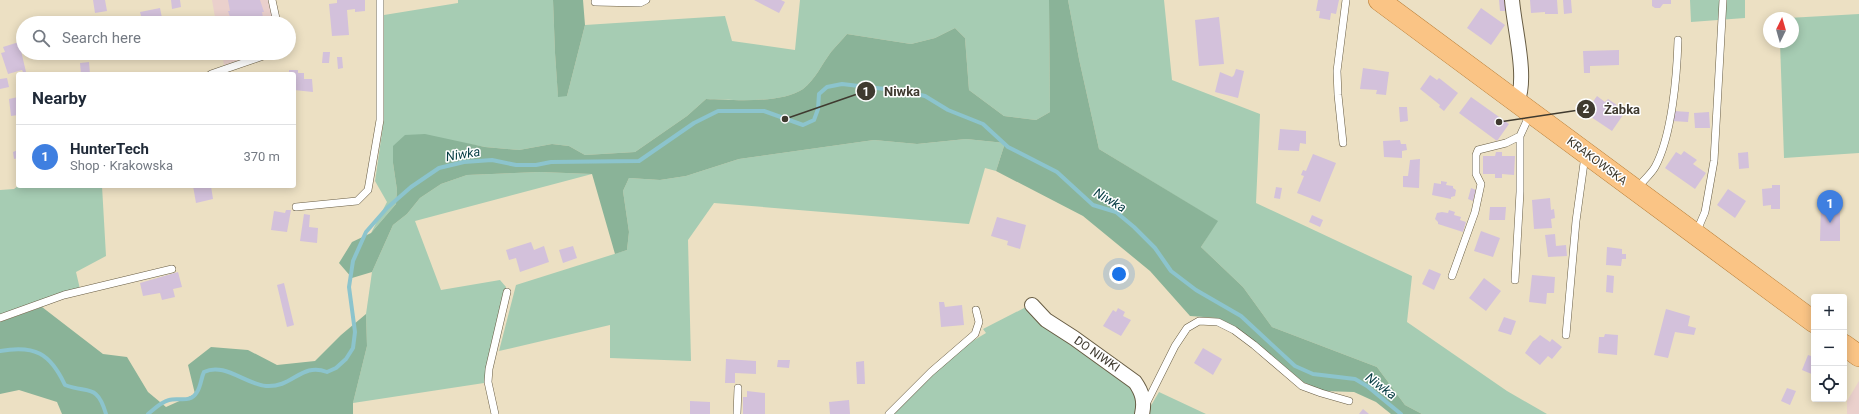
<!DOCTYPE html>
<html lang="en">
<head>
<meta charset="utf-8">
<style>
  body { margin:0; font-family:Roboto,sans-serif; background:#f2f2f3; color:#1f2937 }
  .controls { position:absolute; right:12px; bottom:12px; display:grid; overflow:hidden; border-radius:4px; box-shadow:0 2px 10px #0003 }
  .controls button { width:36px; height:36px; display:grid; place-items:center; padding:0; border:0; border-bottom:1px solid #e0e1e3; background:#fff; color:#1f2937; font:20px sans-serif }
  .compass { position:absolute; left:1763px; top:12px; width:36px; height:36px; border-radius:50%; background:#fff; box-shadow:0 2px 10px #0003; rotate:5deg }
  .you { position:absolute; left:1119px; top:274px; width:14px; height:14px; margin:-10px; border:3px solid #fff; border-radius:50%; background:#1a73e8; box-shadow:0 0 0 6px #1a73e833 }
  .badge { display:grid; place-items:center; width:26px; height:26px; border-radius:50%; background:#2563eb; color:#fff; font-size:13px; font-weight:700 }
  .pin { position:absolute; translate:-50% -33px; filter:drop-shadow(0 1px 2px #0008) }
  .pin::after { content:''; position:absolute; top:21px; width:14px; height:12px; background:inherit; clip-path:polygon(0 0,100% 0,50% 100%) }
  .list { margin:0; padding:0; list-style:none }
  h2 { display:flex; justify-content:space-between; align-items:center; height:52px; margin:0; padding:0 16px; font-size:17px }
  h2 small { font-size:13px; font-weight:400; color:#747a83 }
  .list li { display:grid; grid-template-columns:26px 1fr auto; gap:12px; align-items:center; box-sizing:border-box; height:64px; padding:0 16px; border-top:1px solid #e0e1e3 }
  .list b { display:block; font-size:15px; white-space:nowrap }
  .list p { margin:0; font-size:13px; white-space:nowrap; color:#747a83 }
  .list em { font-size:13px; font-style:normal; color:#747a83 }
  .icon { flex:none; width:22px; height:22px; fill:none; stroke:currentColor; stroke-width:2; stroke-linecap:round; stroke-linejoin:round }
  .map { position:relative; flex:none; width:1859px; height:414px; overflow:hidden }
  .search { position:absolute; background:#fff; box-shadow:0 2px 10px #0003; left:16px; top:16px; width:280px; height:44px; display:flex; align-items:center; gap:10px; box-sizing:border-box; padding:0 14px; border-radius:22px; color:#747a83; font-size:15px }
  .panel { position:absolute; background:#fff; box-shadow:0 2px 10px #0003; left:16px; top:72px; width:280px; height:116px; border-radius:4px }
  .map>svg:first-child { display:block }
</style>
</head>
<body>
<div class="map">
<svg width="1859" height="414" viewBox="0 0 1859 414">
  <rect width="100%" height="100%" fill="#ece0c3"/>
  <!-- commercial -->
  <path fill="#ead0cc" d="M 212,0 L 268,0 L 274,23 L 216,23 Z
    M 222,53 L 261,53 L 224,65 Z
    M 1859,381 L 1859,414 L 1847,414 L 1847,401 Z"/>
  <!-- green -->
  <path fill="#a6ccb3" d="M 458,0 L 553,0 L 555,53 L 558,96 L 567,96 L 585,25 L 725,16 L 732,41 L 795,50 L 800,0 L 1049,0 L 1050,112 L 1036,120 L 1004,116 L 969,90 L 965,38 L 955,28 L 935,38 L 911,44 L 847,34 C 842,40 836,46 831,52 C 822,64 815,80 803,89 C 781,104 732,100 706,99 L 687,116 L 635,152 L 585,155 L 569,146 L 552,144 L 519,150 L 485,147 L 458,142 L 393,163 L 397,190 L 396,204 L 371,233 L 387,202 L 375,181 L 384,119 L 384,15 L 458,3 Z
    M 1068,0 L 1164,0 L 1172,80 L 1260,114 L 1256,203 L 1412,276 L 1407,322 L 1507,391 L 1547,414 L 1422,414 L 1405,405 L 1377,367 L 1272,327 L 1243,287 L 1201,247 L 1217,221 L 1099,149 L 1079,59 Z
    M 1690,0 L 1745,0 L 1745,18 L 1691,22 Z
    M 1859,14 L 1859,153 L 1784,158 L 1780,42 L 1793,42 L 1793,18 L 1788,18 Z
    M 966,139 L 1005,143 L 996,171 L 985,168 L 969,224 L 714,203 L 688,240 L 691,361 L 610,358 L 610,325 L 499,351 L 516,285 L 627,250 L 629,232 L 623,191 L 629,178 L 660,180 L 686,176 L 739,159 L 874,140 L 917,144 Z
    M 540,172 L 592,174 L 415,221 L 441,290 L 500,280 L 506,287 L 490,349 L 484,383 L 353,403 L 367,346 L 366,314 L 372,272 L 393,225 L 407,214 L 420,198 L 441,184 L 467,175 Z
    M 18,186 L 102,186 L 106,256 L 76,272 L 80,289 L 0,315 L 0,190 L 14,189 Z
    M 1028,306 L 1113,370 L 1140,395 L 1138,414 L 892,414 C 921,385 950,353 986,333 L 983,329 Z
    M 1159,392 L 1206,414 L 1146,414 Z"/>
  <!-- forest -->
  <path fill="#8ab398" d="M 553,0 L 583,0 L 585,25 L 567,96 L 558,97 L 555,53 Z
    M 1049,0 L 1068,0 L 1079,59 L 1099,149 L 1218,221 L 1201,247 L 1243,287 L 1272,327 L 1377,367 L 1405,405 L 1422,414 L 1391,414 L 1376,402 L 1354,392 L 1323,391 L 1303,382 L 1258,344 L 1235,327 L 1217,318 L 1190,316 L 1150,271 L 1083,216 L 996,171 L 1005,143 L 966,139 L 917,144 L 874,140 L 739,159 L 686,176 L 660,180 L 629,178 L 623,191 L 629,232 L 627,250 L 615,254 L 592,174 L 540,172 L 467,175 L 441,184 L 420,198 L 407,214 L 393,225 L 372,272 L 352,278 L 339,263 L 352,242 L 371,233 L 396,204 L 397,190 L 393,163 L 393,146 L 405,135 L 425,134 L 485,147 L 519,150 L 552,144 L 569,146 L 585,155 L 635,152 L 687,116 L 706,99 C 732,100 781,104 803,89 C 815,80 822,64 831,52 C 836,46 842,40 847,34 L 911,44 L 935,38 L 955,28 L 965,38 L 969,90 L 1004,116 L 1036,120 L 1050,112 Z
    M 42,307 L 103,354 L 127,357 L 148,392 L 166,407 L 195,394 L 188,365 L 211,347 L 248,350 L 277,365 L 315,361 L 341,335 L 366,314 L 367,346 L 353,403 L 353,414 L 62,414 L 57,402 L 19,390 L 0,394 L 0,322 Z"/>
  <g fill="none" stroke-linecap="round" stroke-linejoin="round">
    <!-- stream -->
    <path stroke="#8cc4cd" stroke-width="4" d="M 0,351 C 35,345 50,353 65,385 C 88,394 97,383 106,414
      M 148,414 C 154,409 161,402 169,400 C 179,397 190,404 197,392 C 201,386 201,378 204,372 C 224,362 245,384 266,386 C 293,388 301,362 327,372 L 336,368 L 346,359 L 353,348 L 355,332 L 349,287 L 353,261 L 366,232 L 387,208 L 411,187 L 439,168 L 464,162 L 492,160 L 516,165 L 536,165 L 551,162 L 639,161 L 694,123 L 718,111 L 764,111 L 803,125 L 814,120 L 818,109 L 819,94 L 827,87 L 842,84 L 902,91 L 925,96 L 948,110 L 983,124 L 1008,147 L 1057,172 L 1093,205 L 1116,212 L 1134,227 L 1155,248 L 1171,271 L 1196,290 L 1241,316 L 1295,366 L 1313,374 L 1355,379 L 1367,386 L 1401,414"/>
  </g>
  <!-- building -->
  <path fill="#d3c1db" d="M 93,0 L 105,0 L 107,11 L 95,13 Z
    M 171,0 L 180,0 L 181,7 L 172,9 Z
    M 228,0 L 260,0 L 264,12 L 262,12 L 264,23 L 232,23 L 228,11 L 230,11 Z
    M 337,0 L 365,0 L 365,11 L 355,12 L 355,9 L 347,10 L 349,35 L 332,36 L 329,4 L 337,3 Z
    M 754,0 L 781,0 L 785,2 L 779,13 Z
    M 1318,0 L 1339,0 L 1336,14 L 1331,13 L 1330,20 L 1319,18 L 1320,11 L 1316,11 Z
    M 1499,0 L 1506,0 L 1507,11 L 1500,11 Z
    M 1530,0 L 1557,0 L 1558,14 L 1545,14 L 1545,12 L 1531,13 Z
    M 1563,0 L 1571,0 L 1572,13 L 1564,14 Z
    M 1652,0 L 1671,0 L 1671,4 L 1663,4 L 1660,8 L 1655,8 L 1652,6 Z
    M 160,8 L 163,23 L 143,23 L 140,12 Z
    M 1481,8 L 1505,25 L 1491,45 L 1467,28 Z
    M 1219,17 L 1224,64 L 1199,66 L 1195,20 Z
    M 19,42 L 26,72 L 23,72 L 22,70 L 8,74 L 1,53 L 5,52 L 3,47 Z
    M 1619,50 L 1619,65 L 1590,66 L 1590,73 L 1584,73 L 1583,51 Z
    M 323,52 L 330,52 L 329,63 L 322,63 Z
    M 337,57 L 342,57 L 343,68 L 338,69 Z
    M 89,62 L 90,74 L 81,74 L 80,63 Z
    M 1363,68 L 1389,72 L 1386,95 L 1376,94 L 1377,90 L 1360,89 Z
    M 1236,69 L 1244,71 L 1238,98 L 1215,92 L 1220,72 L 1232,77 L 1234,75 Z
    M 289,70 L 298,70 L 298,73 L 304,73 L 304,79 L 312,79 L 313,92 L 294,90 L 294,74 L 289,74 Z
    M 1430,75 L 1437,80 L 1439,78 L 1458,93 L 1444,111 L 1439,107 L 1440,105 L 1420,89 Z
    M 7,78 L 9,87 L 0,89 L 0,79 Z
    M 1597,96 L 1605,102 L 1608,99 L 1617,105 L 1615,109 L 1623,115 L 1612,131 L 1585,113 Z
    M 18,97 L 18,115 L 11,116 L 9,99 Z
    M 1471,97 L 1509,124 L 1497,141 L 1459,113 Z
    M 1399,107 L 1407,107 L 1408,121 L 1400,122 Z
    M 1674,111 L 1689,112 L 1688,122 L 1672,121 Z
    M 1709,112 L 1710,128 L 1695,128 L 1694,113 Z
    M 1280,129 L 1306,131 L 1306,144 L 1300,143 L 1299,151 L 1278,150 Z
    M 1400,140 L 1401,144 L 1406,144 L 1407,150 L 1402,151 L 1402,158 L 1384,157 L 1383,141 Z
    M 18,150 L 18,158 L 14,159 L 13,152 Z
    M 1684,151 L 1697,160 L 1693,164 L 1706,173 L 1695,189 L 1665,168 L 1676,152 L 1681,155 Z
    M 1496,152 L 1502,152 L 1502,156 L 1515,156 L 1514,175 L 1502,174 L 1502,178 L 1495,178 L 1495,174 L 1483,174 L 1483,156 L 1495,156 Z
    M 1748,152 L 1749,168 L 1739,169 L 1738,153 Z
    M 1313,154 L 1336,163 L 1320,202 L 1297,193 L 1304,176 L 1301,175 L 1303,170 L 1306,171 Z
    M 1420,159 L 1419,188 L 1403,187 L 1403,176 L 1408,176 L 1410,160 Z
    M 1441,181 L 1447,182 L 1446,185 L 1453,186 L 1453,188 L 1456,190 L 1455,196 L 1451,197 L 1451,199 L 1432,195 L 1434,183 L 1441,184 Z
    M 1772,185 L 1780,185 L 1780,209 L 1771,209 L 1771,205 L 1763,206 L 1762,189 L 1772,188 Z
    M 193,186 L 211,186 L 213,199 L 196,203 Z
    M 1276,187 L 1282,188 L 1280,199 L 1274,198 Z
    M 1471,188 L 1476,190 L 1473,201 L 1468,199 Z
    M 1728,189 L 1746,201 L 1735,218 L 1717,205 Z
    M 1550,198 L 1551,210 L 1554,209 L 1555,218 L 1551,219 L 1552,228 L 1534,229 L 1532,200 Z
    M 1821,204 L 1840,204 L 1840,241 L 1820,241 Z
    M 1490,207 L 1506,207 L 1505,220 L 1489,220 Z
    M 286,210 L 291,210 L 287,232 L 271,230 L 274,211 L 285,213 Z
    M 1449,210 L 1455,212 L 1454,215 L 1461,217 L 1460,220 L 1466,222 L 1463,232 L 1438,224 L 1438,222 L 1435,219 L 1437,213 L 1442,212 L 1448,213 Z
    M 304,214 L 310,215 L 309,227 L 318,228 L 317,243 L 300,241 Z
    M 1312,215 L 1323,220 L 1320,227 L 1309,222 Z
    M 997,217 L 1026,225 L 1020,249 L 1007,245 L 1008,241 L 991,236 Z
    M 1481,231 L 1500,238 L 1493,257 L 1474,251 Z
    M 1555,234 L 1556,246 L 1566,245 L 1567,256 L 1548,257 L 1545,235 Z
    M 531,242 L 534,250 L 544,246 L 549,262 L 520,272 L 516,258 L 509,260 L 506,250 Z
    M 573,246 L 577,258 L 563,263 L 559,250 Z
    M 1607,247 L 1622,249 L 1622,254 L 1626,254 L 1626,259 L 1622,259 L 1621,266 L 1606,265 Z
    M 1429,269 L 1441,274 L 1434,290 L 1422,284 Z
    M 178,272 L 182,287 L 173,289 L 175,297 L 162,300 L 160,293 L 143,296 L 140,283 Z
    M 1532,275 L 1555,277 L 1554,293 L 1547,293 L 1546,304 L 1529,302 Z
    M 1607,275 L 1614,276 L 1613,293 L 1606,292 Z
    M 1484,278 L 1501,291 L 1486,311 L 1469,298 Z
    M 284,283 L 294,325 L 287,327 L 277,285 Z
    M 939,302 L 944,302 L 945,307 L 962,305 L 964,325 L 941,327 Z
    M 1118,308 L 1125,312 L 1123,316 L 1131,320 L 1121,336 L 1103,326 L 1113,310 L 1116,312 Z
    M 1666,309 L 1690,316 L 1688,326 L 1696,328 L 1694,335 L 1675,332 L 1668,358 L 1654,355 Z
    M 1504,317 L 1516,321 L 1511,335 L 1498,331 Z
    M 1605,334 L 1618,335 L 1617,355 L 1598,353 L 1599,337 L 1604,337 Z
    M 1540,335 L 1550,342 L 1552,339 L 1562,347 L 1552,359 L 1548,356 L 1540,365 L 1525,353 L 1533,341 L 1535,340 Z
    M 1203,348 L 1222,359 L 1213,375 L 1194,363 Z
    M 1808,355 L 1814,357 L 1814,375 L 1802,370 Z
    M 726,359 L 756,361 L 756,374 L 735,373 L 735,383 L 725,383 Z
    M 778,360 L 790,360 L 789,368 L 777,367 Z
    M 864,361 L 865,384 L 857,384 L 856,362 Z
    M 1787,388 L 1796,391 L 1790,405 L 1781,401 Z
    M 747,391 L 765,393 L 765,414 L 743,414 L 743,397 L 747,397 Z
    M 849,400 L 850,414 L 830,414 L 829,402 Z
    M 690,401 L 710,402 L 710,414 L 690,414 Z
    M 1363,409 L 1369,414 L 1359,414 Z"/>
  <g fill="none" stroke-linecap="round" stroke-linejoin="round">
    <defs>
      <path id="lane" d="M 272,0 L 277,23
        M 595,2 L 640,3 L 646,0
        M 211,74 L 272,53
        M 1343,143 L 1338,95 L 1337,71 L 1346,0
        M 1637,188 C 1643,181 1651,174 1655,167 C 1672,136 1677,75 1678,40
        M 296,207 L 357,201 L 368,190 L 380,120 L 380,0
        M 1696,233 L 1705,212 L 1714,161 L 1723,0
        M 1452,276 L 1475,212 L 1481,184 L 1476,174 L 1476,155 L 1478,150 L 1506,143 L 1520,136
        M 1515,280 L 1520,192 L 1520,136 L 1530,114
        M 0,318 L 64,295 L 172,269
        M 1566,335 L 1576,221 L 1584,163 L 1588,156
        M 1145,406 L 1175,346 L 1187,328 L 1199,321 L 1218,322 L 1234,330 L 1254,345 L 1302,386 L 1321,393 L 1349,401
        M 495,414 L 488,382 L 489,369 L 507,292
        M 737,414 L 738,388
        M 889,414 L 931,372 L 975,334 L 979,322 L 976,310"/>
      <path id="street" d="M 1512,0 C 1514,27 1528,78 1517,102
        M 1032,305 L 1046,320 L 1074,338 L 1135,382 C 1142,392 1145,401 1142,414"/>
      <path id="primary" d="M 1379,0 L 1814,322
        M 1844,345 L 1859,356"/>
    </defs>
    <!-- lane casing -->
    <use href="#lane" stroke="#675c43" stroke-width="8"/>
    <!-- street casing -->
    <use href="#street" stroke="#675c43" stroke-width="16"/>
    <!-- primary casing -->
    <use href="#primary" stroke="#b67a32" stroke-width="22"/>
    <!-- lane -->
    <use href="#lane" stroke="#fff" stroke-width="7"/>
    <!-- street -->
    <use href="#street" stroke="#fff" stroke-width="14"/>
    <!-- primary -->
    <use href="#primary" stroke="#fac485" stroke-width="21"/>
  </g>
  <g text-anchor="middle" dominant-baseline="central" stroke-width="3" stroke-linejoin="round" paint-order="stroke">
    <!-- street labels -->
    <g font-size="12" fill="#3f3a2f" stroke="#fff">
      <text transform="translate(1597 161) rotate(37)">KRAKOWSKA</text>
      <text transform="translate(1097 354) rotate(35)">DO NIWKI</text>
    </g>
    <!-- water labels -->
    <g font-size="13" font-style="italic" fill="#073d44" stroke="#fff">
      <text transform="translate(463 154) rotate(-9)">Niwka</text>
      <text transform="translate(1110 200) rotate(30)">Niwka</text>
      <text transform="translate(1381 386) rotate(37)">Niwka</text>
    </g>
  </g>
  <!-- callouts -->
  <path fill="none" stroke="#3f3a2f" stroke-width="1.5" d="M785 119L866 91M1499 122L1586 109"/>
  <g fill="#3f3a2f" stroke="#fff" stroke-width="1.5">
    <circle cx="785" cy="119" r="4"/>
    <circle cx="1499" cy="122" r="4"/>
    <circle cx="866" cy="91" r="10"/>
    <circle cx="1586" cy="109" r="10"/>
  </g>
  <g font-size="12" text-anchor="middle" font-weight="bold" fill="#fff">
    <text x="866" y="96">1</text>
    <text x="1586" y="113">2</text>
  </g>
  <g font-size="13" text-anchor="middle" font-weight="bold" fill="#3f3a2f" stroke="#fff" stroke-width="3" stroke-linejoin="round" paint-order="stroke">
    <text x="902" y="96">Niwka</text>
    <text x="1622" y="114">Żabka</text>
  </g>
</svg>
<div class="controls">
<button>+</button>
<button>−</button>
<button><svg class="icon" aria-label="locate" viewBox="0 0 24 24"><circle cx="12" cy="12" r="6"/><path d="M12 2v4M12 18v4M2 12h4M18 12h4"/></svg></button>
</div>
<svg class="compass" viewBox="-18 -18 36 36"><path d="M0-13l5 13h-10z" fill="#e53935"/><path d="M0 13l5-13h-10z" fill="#747a83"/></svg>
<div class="you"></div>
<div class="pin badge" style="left:1830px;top:223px;background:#3f7fe0">1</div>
<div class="search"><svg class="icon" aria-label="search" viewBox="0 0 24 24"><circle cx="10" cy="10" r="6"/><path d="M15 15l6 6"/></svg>Search here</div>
<section class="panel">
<h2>Nearby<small></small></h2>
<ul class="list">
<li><span class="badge" style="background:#3f7fe0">1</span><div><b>HunterTech</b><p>Shop · Krakowska</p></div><em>370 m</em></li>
</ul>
</section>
</div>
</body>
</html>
